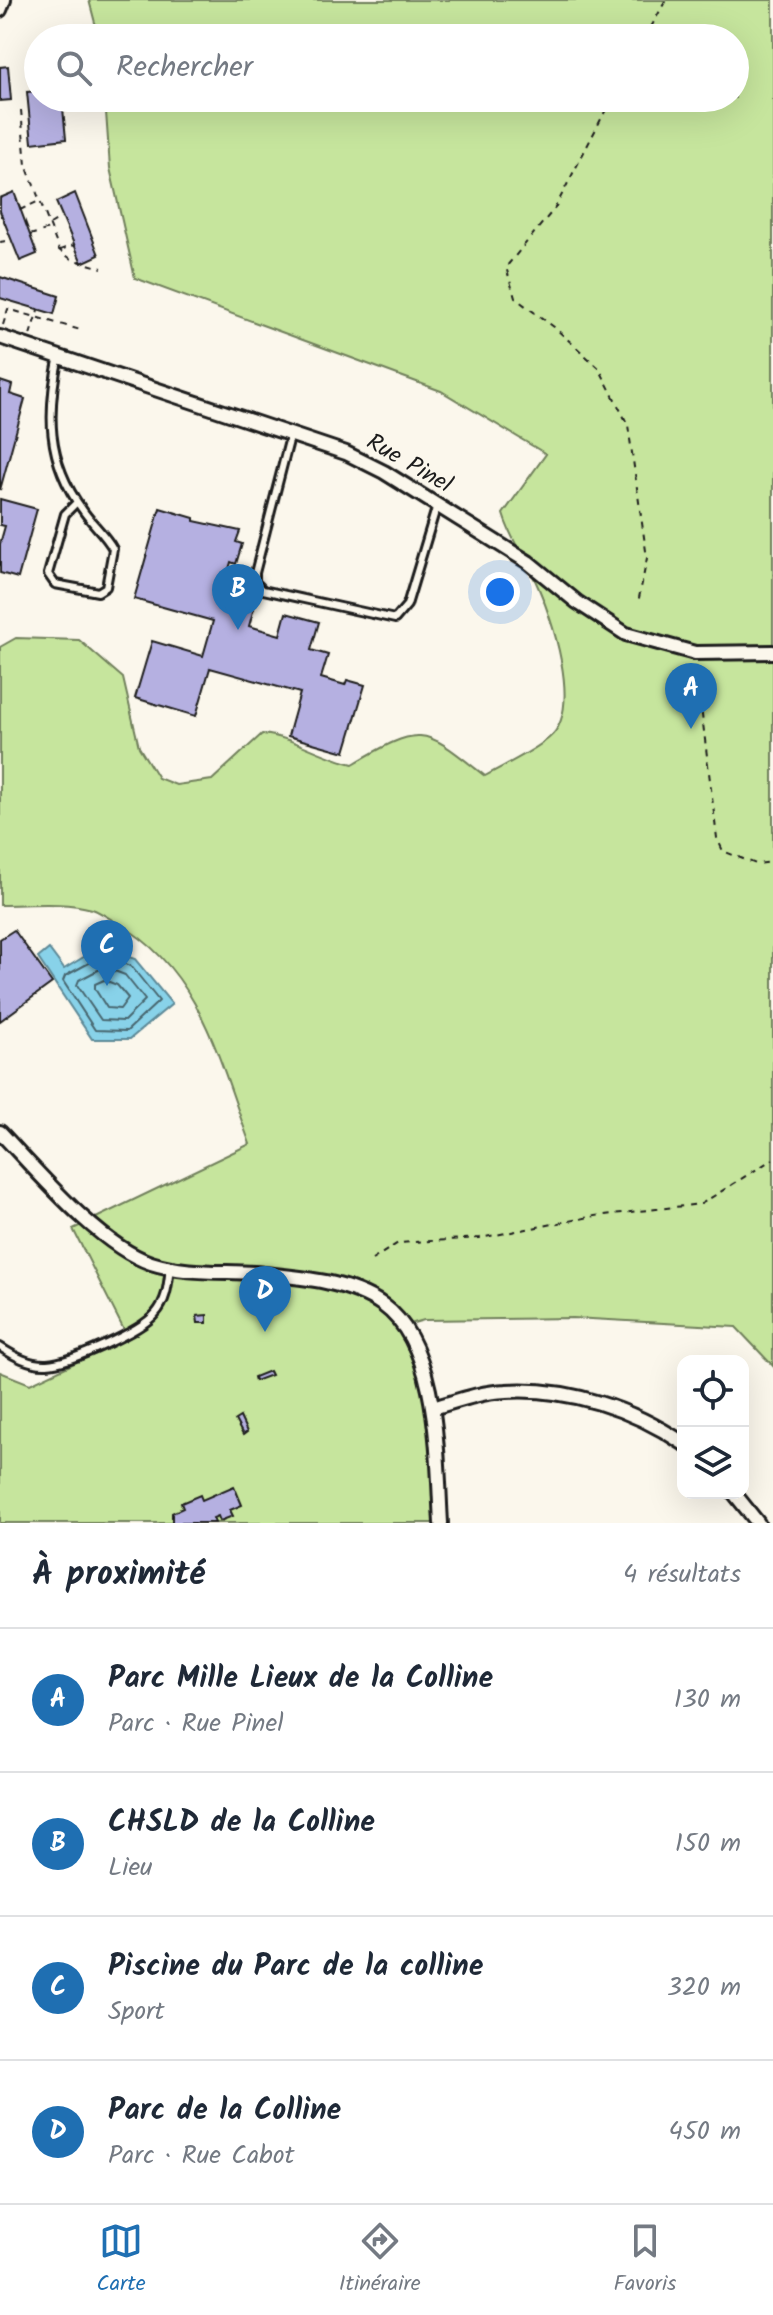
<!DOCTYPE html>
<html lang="fr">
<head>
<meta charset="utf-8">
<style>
  body { margin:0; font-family:Kalam,sans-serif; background:#f2f2f3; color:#1f2937 }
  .controls { position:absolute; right:24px; bottom:24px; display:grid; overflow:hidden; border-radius:16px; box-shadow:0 8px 32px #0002 }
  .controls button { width:72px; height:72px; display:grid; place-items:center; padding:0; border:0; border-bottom:2px solid #e0e1e3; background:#fff; color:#1f2937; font:40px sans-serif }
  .you { position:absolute; left:500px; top:592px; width:28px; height:28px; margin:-20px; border:6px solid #fff; border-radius:50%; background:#1a73e8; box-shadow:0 0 0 12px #1a73e833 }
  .badge { display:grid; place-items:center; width:52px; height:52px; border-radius:50%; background:#1f6fb2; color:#fff; font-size:26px; font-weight:700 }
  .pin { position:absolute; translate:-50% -66px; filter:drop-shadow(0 2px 4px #0008) }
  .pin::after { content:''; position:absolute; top:42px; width:28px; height:24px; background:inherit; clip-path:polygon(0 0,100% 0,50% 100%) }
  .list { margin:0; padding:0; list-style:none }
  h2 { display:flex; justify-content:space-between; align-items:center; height:104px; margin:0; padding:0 32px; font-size:34px }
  h2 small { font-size:26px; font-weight:400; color:#747a83 }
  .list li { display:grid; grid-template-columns:52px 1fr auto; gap:24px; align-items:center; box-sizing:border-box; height:144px; padding:0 32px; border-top:2px solid #e0e1e3 }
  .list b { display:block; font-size:30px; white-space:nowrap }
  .list p { margin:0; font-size:26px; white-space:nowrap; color:#747a83 }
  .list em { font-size:26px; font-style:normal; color:#747a83 }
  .icon { flex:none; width:44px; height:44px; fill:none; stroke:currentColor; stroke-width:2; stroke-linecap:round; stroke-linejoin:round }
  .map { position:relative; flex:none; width:773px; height:1523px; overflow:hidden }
  .search { position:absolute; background:#fff; box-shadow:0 8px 32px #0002; left:24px; right:24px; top:24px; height:88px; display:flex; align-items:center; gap:20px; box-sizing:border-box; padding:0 28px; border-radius:44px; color:#747a83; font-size:30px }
  .sheet { height:680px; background:#fff }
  nav { display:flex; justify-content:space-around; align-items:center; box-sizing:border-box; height:112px; border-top:2px solid #e0e1e3; background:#fff; font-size:22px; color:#747a83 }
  nav a { display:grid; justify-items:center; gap:4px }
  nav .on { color:#1f6fb2 }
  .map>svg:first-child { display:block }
</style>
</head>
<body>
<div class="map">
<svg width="773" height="1523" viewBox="0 0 773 1523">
  <rect width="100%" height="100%" fill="#fbf7ec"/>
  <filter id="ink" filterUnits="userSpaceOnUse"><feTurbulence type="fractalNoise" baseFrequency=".0125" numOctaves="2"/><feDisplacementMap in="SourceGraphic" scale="16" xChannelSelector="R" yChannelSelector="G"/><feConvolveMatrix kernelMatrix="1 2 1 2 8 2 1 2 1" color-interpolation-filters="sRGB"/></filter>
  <g filter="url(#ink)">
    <!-- green -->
    <path fill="#c6e59d" stroke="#71805c" stroke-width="2" d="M 89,0 L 773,0 L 773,1366 L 736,1327 L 573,1318 L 424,1320 L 403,1326 L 433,1408 L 442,1523 L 0,1523 L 0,1372 L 30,1384 L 128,1338 L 73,1229 L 250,1144 C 220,1063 200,970 119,924 C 110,919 101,912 92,909 C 63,901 30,905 0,905 L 0,647 L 16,638 L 79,640 L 123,678 L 139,747 L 158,778 L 176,785 L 212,780 L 262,734 C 293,737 322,757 353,764 C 423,723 423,727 485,776 C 506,764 531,753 549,738 C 584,710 551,614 535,580 C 524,557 510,538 503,514 L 546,454 L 441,391 L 135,278 L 110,168 L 105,98 L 735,98 L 735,38 L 99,38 Z"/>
    <!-- water -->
    <path fill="#88d2e9" stroke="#5d8997" stroke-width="2" d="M 100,947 L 135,959 L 172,1004 L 130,1039 L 92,1039 L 38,958 L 49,949 L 64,969 Z"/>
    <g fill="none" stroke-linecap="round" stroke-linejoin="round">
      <!-- shore -->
      <path stroke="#47656e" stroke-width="2" d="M 102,956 L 131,966 L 159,1001 L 127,1031 L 95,1030 L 63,981 L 65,976 Z
        M 104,967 L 125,975 L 145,1000 L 124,1021 L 101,1020 L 77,985 L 79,980 Z
        M 104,980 L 117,985 L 128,998 L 120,1009 L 107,1008 L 95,989 L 95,984 Z"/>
    </g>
    <!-- building -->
    <path fill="#b5b0e1" stroke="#1c1c1c" stroke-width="2" d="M 8,66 L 11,100 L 0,101 L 0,67 Z
      M 38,91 L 38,98 L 62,98 L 66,139 L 32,143 L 27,92 Z
      M 14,192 L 37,254 L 20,261 L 0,211 L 0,198 Z
      M 75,193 L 99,255 L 82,263 L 56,202 Z
      M 0,277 L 59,296 L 54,314 L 0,298 Z
      M 0,381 L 12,385 L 10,394 L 25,399 L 0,490 Z
      M 0,499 L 37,509 L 18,578 L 0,573 L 0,544 L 5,526 L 0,525 Z
      M 160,508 L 194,518 L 194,521 L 240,531 L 236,542 L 242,544 L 236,564 L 231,562 L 222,594 L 255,604 L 249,626 L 280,635 L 286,613 L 319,622 L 311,650 L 328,655 L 321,678 L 345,685 L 347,680 L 365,685 L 345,752 L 288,736 L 300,693 L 210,668 L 196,716 L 135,698 L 152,641 L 203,656 L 213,621 L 134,599 Z
      M 14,930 L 52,983 L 0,1021 L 0,939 Z
      M 207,1315 L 207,1323 L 198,1323 L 197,1316 Z
      M 269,1371 L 271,1375 L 255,1381 L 254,1377 Z
      M 240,1417 L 247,1432 L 243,1435 L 235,1420 Z
      M 234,1486 L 242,1505 L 230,1510 L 233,1516 L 220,1521 L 218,1516 L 213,1518 L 215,1523 L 172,1523 L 172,1513 L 183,1508 L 181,1503 L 200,1495 L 202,1500 Z"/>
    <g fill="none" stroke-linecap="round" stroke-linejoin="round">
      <defs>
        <path id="lane" d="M 59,355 C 47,412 46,460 82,509 C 91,523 105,534 113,549 L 106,587 L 98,592 L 55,584 L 48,574 L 65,514 L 77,502
          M 291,433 L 255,573 L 255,582 L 263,590 L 395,619 L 407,605 L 437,505
          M 0,1347 C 14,1356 30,1365 47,1364 C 70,1363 141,1331 155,1314 C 167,1301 168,1284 170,1267"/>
        <path id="street" d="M 0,10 L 4,0
          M 0,337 L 346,453 L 384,472 L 528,562 L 577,602 L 626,634 L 695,653 L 773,652
          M 0,1132 C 38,1172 100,1246 151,1263 C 185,1274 220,1271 254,1273 C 296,1277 348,1280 383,1305 C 440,1346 437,1460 441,1523
          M 433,1408 C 457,1401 481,1392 506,1391 C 567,1387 633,1409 683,1443
          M 734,1493 L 758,1523"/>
      </defs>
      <!-- lane casing -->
      <use href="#lane" stroke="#1c1c1c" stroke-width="12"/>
      <!-- street casing -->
      <use href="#street" stroke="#1c1c1c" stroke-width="18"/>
      <!-- path -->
      <path stroke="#1c1c1c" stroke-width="2" stroke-dasharray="6 6" stroke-linecap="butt" d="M 645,38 L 666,0
        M 612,98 L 555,208 L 506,267 L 515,298 L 554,327 L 599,368 L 628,425 L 647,558 L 638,603
        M 21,110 L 26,165 L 59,250 L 71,259 L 102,268
        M 20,210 L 39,201
        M 0,216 L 2,216
        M 50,224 L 62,217
        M 30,235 L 49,229
        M 0,242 L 11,240
        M 60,250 L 74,245
        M 3,325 L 8,309 L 84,331
        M 30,335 L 38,310
        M 696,666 L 717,838 L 723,851 L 756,864 L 773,862
        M 372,1260 L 398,1243 L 480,1238 L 595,1216 L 701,1204 L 773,1159"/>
      <!-- lane -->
      <use href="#lane" stroke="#fbf7ec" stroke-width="6"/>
      <!-- street -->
      <use href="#street" stroke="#fbf7ec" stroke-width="12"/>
    </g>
  </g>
  <g text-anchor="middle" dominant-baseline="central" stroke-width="6" stroke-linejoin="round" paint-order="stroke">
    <!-- street labels -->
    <g font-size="24" fill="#1c1c1c" stroke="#fbf7ec">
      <text transform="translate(409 464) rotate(30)">Rue Pinel</text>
    </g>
  </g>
</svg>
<div class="controls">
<button><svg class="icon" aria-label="locate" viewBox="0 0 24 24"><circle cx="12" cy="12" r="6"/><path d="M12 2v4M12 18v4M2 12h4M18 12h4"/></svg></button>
<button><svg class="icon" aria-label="layers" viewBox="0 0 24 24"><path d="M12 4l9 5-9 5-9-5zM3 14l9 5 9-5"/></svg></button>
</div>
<div class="you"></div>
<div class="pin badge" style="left:691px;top:729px">A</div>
<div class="pin badge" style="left:238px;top:630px">B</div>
<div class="pin badge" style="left:107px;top:986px">C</div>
<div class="pin badge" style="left:265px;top:1332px">D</div>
<div class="search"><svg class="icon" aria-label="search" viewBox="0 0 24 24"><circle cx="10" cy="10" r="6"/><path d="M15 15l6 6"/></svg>Rechercher</div>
</div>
<section class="sheet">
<h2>À proximité<small>4 résultats</small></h2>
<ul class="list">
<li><span class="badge">A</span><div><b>Parc Mille Lieux de la Colline</b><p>Parc · Rue Pinel</p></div><em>130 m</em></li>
<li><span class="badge">B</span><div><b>CHSLD de la Colline</b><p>Lieu</p></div><em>150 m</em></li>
<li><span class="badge">C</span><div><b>Piscine du Parc de la colline</b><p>Sport</p></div><em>320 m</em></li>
<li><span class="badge">D</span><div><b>Parc de la Colline</b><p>Parc · Rue Cabot</p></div><em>450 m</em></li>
</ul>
</section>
<nav>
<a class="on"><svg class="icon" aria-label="map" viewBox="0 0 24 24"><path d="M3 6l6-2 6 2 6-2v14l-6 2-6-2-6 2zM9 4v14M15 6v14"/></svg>Carte</a>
<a><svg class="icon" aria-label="directions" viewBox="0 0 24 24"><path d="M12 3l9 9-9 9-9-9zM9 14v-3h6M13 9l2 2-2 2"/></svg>Itinéraire</a>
<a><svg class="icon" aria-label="saved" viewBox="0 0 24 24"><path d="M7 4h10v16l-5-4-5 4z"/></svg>Favoris</a>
</nav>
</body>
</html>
